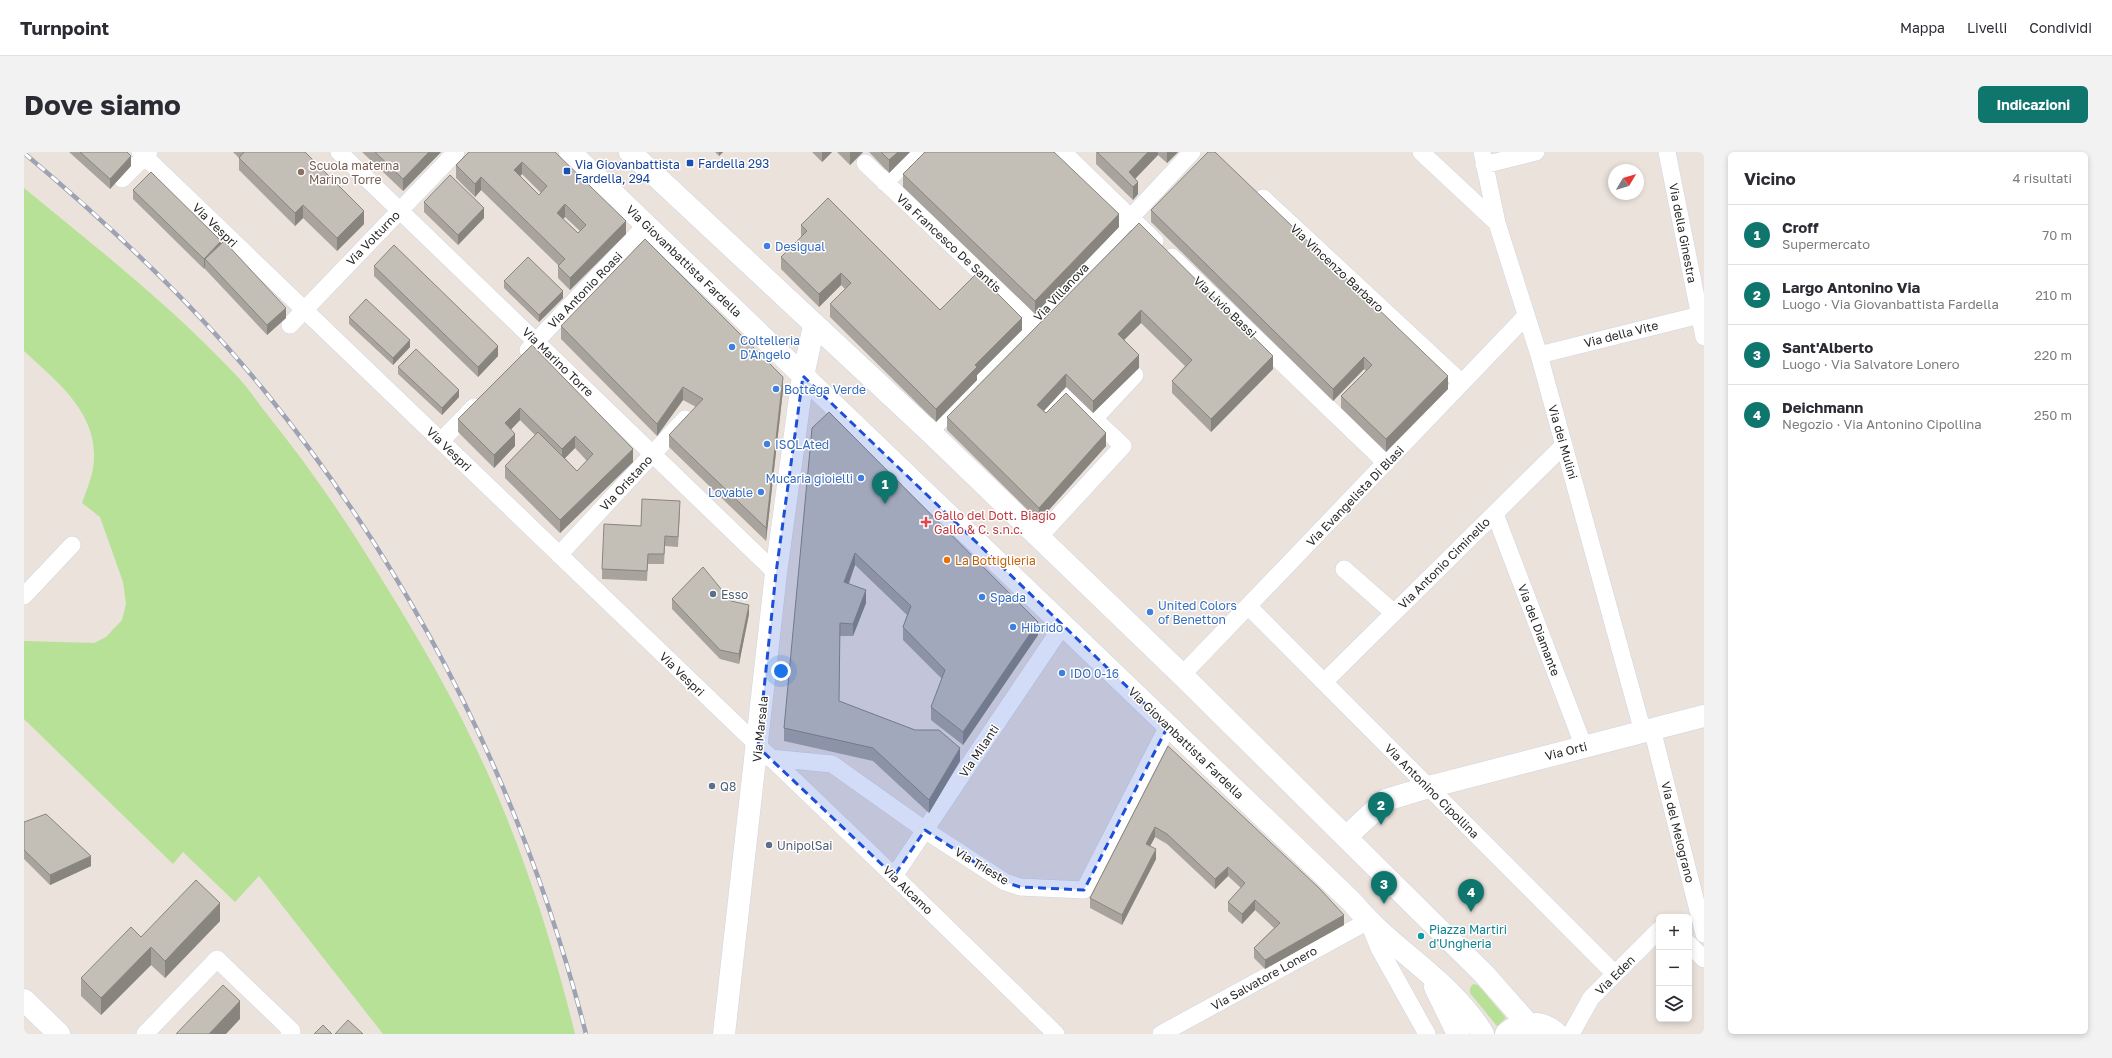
<!DOCTYPE html>
<html lang="it">
<head>
<meta charset="utf-8">
<style>
  body { margin:0; font-family:"Golos Text",sans-serif; background:#f2f2f3; color:#2b2b33 }
  .controls { position:absolute; right:12px; bottom:12px; display:grid; overflow:hidden; border-radius:6px; box-shadow:0 2px 6px #0003 }
  .controls button { width:36px; height:36px; display:grid; place-items:center; padding:0; border:0; border-bottom:1px solid #e1e1e2; background:#fff; color:#2b2b33; font:20px sans-serif }
  .compass { position:absolute; left:1584px; top:12px; width:36px; height:36px; border-radius:50%; background:#fff; box-shadow:0 2px 6px #0003; rotate:52deg }
  .you { position:absolute; left:757px; top:519px; width:14px; height:14px; margin:-10px; border:3px solid #fff; border-radius:50%; background:#1a73e8; box-shadow:0 0 0 6px #1a73e833 }
  .badge { display:grid; place-items:center; width:26px; height:26px; border-radius:50%; background:#0f766e; color:#fff; font-size:13px; font-weight:700 }
  .pin { position:absolute; translate:-50% -33px; filter:drop-shadow(0 1px 2px #0008) }
  .pin::after { content:''; position:absolute; top:21px; width:14px; height:12px; background:inherit; clip-path:polygon(0 0,100% 0,50% 100%) }
  .list { margin:0; padding:0; list-style:none }
  h2 { display:flex; justify-content:space-between; align-items:center; height:52px; margin:0; padding:0 16px; font-size:17px }
  h2 small { font-size:13px; font-weight:400; color:#7c7c81 }
  .list li { display:grid; grid-template-columns:26px 1fr auto; gap:12px; align-items:center; box-sizing:border-box; height:60px; padding:0 16px; border-top:1px solid #e1e1e2 }
  .list b { display:block; font-size:15px; white-space:nowrap }
  .list p { margin:0; font-size:13px; white-space:nowrap; color:#7c7c81 }
  .list em { font-size:13px; font-style:normal; color:#7c7c81 }
  .icon { flex:none; width:22px; height:22px; fill:none; stroke:currentColor; stroke-width:2; stroke-linecap:round; stroke-linejoin:round }
  .map { position:relative; flex:none; width:1680px; height:882px; overflow:hidden; border-radius:6px }
  header { display:flex; align-items:center; gap:24px; box-sizing:border-box; height:56px; padding:0 20px; background:#fff; border-bottom:1px solid #e1e1e2 }
  header strong { font-size:19px }
  nav { display:flex; gap:22px; margin-inline-start:auto; font-size:14px }
  .intro { display:flex; align-items:center; justify-content:space-between; box-sizing:border-box; height:96px; padding:0 24px }
  h1 { margin:0; font-size:28px }
  .button { padding:10px 18px; border-radius:6px; background:#0f766e; color:#fff; font-size:14px; font-weight:700 }
  main { display:flex; gap:24px; padding:0 24px }
  aside { flex:1; background:#fff; border-radius:6px; box-shadow:0 2px 6px #0003 }
  .map>svg:first-child { display:block }
</style>
</head>
<body>
<header>
<strong>Turnpoint</strong>
<nav><a>Mappa</a><a>Livelli</a><a>Condividi</a></nav>
</header>
<div class="intro"><h1>Dove siamo</h1><a class="button">Indicazioni</a></div>
<main>
<div class="map">
<svg width="1680" height="882" viewBox="0 0 1680 882">
  <rect width="100%" height="100%" fill="#ebe2db"/>
  <!-- green -->
  <path fill="#b7e197" d="M 0,36 C 72,95 146,153 210,221 C 222,233 232,248 242,261 C 279,307 313,355 344,405 C 382,466 420,528 451,594 C 495,685 527,784 551,882 L 359,882 L 235,724 L 211,750 L 159,700 L 149,712 L 0,567 L 0,489 L 70,491 L 82,485 L 98,468 L 102,452 L 99,430 L 76,365 L 58,351 C 63,337 70,321 70,306 C 72,259 31,228 0,199 Z
    M 1449,832 L 1454,833 L 1482,866 L 1473,874 L 1446,841 L 1446,836 Z"/>
  <g fill="none" stroke-linecap="round" stroke-linejoin="round">
    <defs>
      <path id="street" d="M 116,0 L 870,724 L 1032,882
        M 315,0 L 752,421
        M 1039,0 L 1131,89
        M 1397,0 L 1473,71
        M 1458,0 L 1473,71 L 1515,203 L 1619,580
        M 1643,0 L 1680,185
        M 841,11 L 1009,170
        M 1460,13 L 1512,0
        M 98,27 L 125,0
        M 861,31 L 891,0
        M 1239,46 L 1438,231
        M 1148,105 L 1362,311
        M 266,173 L 432,0
        M 504,198 L 622,73
        M 1515,203 L 1680,162
        M 1028,260 L 1044,242 L 1070,267
        M 906,280 L 1168,0
        M 417,289 L 450,255
        M 1471,362 L 1560,595
        M 1015,385 L 1099,294 L 1070,267 L 1111,223
        M 535,403 L 661,267
        M 1320,417 L 1370,461
        M 0,444 L 48,393
        M 1225,455 L 1591,822
        M 1158,523 L 1502,164
        M 1300,530 L 1540,293
        M 1628,577 L 1680,782
        M 746,606 L 808,612 L 901,678 L 981,730 L 996,735 L 1060,738 L 1144,574
        M 870,724 L 1039,473
        M 1665,792 L 1680,807
        M 121,882 L 193,807 L 268,879 L 265,882
        M 1137,882 L 1344,769 L 1355,796 L 1403,882
        M 1547,882 L 1567,846 L 1635,778"/>
      <path id="secondary" d="M 546,0 L 1328,750 C 1368,799 1425,826 1459,882
        M 606,0 L 906,280 L 1158,523 L 1460,822 L 1504,872
        M 1322,685 L 1362,648 L 1405,635 L 1680,564
        M 1411,835 L 1434,882
        M 0,848 L 35,882
        M 700,882 L 752,421 L 779,224 L 790,174
        M 1482,882 C 1496,869 1519,868 1533,882"/>
    </defs>
    <!-- street casing -->
    <use href="#street" stroke="#d0d5e2" stroke-width="18"/>
    <!-- secondary casing -->
    <use href="#secondary" stroke="#d0d5e2" stroke-width="23"/>
    <!-- street -->
    <use href="#street" stroke="#fff" stroke-width="17"/>
    <!-- secondary -->
    <use href="#secondary" stroke="#fff" stroke-width="22"/>
    <defs>
      <path id="rail" d="M 0,1 C 87,74 171,153 243,242 C 395,431 502,647 562,882"/>
    </defs>
    <!-- rail casing -->
    <use href="#rail" stroke="#9ea3b3" stroke-width="4.5"/>
    <!-- rail -->
    <use href="#rail" stroke="#fff" stroke-width="3" stroke-dasharray="9" stroke-linecap="butt"/>
  </g>
  <!-- wall -->
  <path fill="#a8a39d" fill-rule="evenodd" d="M 45,0 L 103,0 L 107,14 L 86,37 Z
    M 209,0 L 281,0 L 340,72 L 313,99 L 279,66 L 271,74 L 215,18 L 215,6 Z
    M 338,0 L 417,0 L 379,39 Z
    M 531,0 L 602,82 L 546,138 L 534,126 L 534,113 L 457,38 L 451,45 L 432,26 L 432,13 ZM 498,22 L 517,41 L 515,43 L 496,24 ZM 541,65 L 556,79 L 554,81 L 539,67 Z
    M 691,0 L 699,0 L 695,4 Z
    M 788,0 L 808,0 L 798,10 Z
    M 813,0 L 839,0 L 826,13 Z
    M 845,0 L 886,0 L 865,21 Z
    M 1072,0 L 1154,0 L 1143,11 L 1134,3 L 1111,27 L 1114,42 L 1109,48 L 1072,12 Z
    M 879,22 L 1095,75 L 1011,162 L 879,35 Z
    M 109,38 L 197,92 L 262,166 L 243,183 L 181,117 L 181,115 L 180,117 L 109,47 Z
    M 400,50 L 460,66 L 434,93 L 400,60 Z
    M 1127,58 L 1424,237 L 1362,300 L 1317,256 L 1317,244 L 1342,219 L 1340,217 L 1309,249 L 1127,70 Z
    M 1115,71 L 1249,217 L 1187,280 L 1148,241 L 1148,229 L 1161,214 L 1117,171 L 1100,188 L 1115,216 L 1069,261 L 1042,235 L 1020,259 L 1022,261 L 1082,294 L 1015,369 L 923,278 L 923,265 Z
    M 777,73 L 916,158 L 998,178 L 953,223 L 953,228 L 912,270 L 806,165 L 806,152 L 821,137 L 817,133 L 795,155 L 757,117 L 757,105 L 777,85 Z
    M 350,114 L 474,204 L 454,225 L 350,124 Z
    M 480,129 L 539,146 L 515,170 L 480,136 Z
    M 325,165 L 386,195 L 369,213 L 325,172 Z
    M 537,174 L 759,238 L 742,389 L 645,295 L 645,283 L 672,255 L 659,248 L 633,284 L 537,187 Z
    M 508,193 L 609,310 L 536,381 L 481,326 L 481,314 L 511,283 L 496,268 L 487,277 L 491,294 L 470,316 L 434,280 L 434,267 ZM 551,296 L 563,309 L 553,319 L 541,306 Z
    M 374,215 L 435,245 L 418,263 L 374,222 Z
    M 788,276 L 1014,483 L 939,593 L 907,568 L 907,555 L 918,527 L 879,488 L 879,475 L 883,463 L 831,413 L 825,432 L 842,451 L 829,484 L 816,484 L 815,549 L 936,609 L 905,661 L 849,609 L 760,589 L 760,576 Z
    M 656,359 L 654,395 L 641,394 L 640,412 L 624,412 L 623,429 L 578,427 L 578,417 L 617,374 Z
    M 648,447 L 707,449 L 725,462 L 715,512 L 696,507 L 648,457 Z
    M 1144,594 L 1320,773 L 1241,817 L 1230,806 L 1230,796 L 1250,776 L 1231,758 L 1218,772 L 1204,759 L 1204,750 L 1217,736 L 1204,724 L 1191,737 L 1143,692 L 1131,685 L 1126,694 L 1132,707 L 1098,773 L 1066,756 L 1066,746 Z
    M 0,670 L 67,714 L 26,733 L 0,707 Z
    M 196,769 L 141,826 L 127,813 L 77,863 L 57,844 L 57,826 L 117,785 Z"/>
  <!-- shaded-wall -->
  <path fill="#88857f" d="M 405,0 L 417,0 L 379,39 L 379,27 Z
    M 695,0 L 699,0 L 695,4 Z
    M 798,0 L 808,0 L 798,10 Z
    M 826,0 L 839,0 L 826,13 Z
    M 874,0 L 886,0 L 865,21 L 865,8 Z
    M 1124,0 L 1134,0 L 1134,3 L 1106,32 L 1105,20 Z
    M 1143,0 L 1154,0 L 1143,11 Z
    M 107,4 L 107,14 L 86,37 L 86,27 Z
    M 498,10 L 498,22 L 490,31 L 490,18 Z
    M 457,25 L 457,38 L 451,45 L 451,32 Z
    M 1114,30 L 1114,42 L 1109,48 L 1109,35 Z
    M 541,52 L 541,65 L 533,73 L 533,61 Z
    M 279,53 L 279,66 L 271,74 L 271,61 Z
    M 460,56 L 460,66 L 434,93 L 434,83 Z
    M 340,59 L 340,72 L 313,99 L 313,86 Z
    M 1095,62 L 1095,75 L 1011,162 L 1011,149 Z
    M 602,69 L 602,82 L 546,138 L 546,126 Z
    M 197,89 L 197,99 L 181,107 L 181,115 L 180,117 L 180,107 Z
    M 817,121 L 817,133 L 795,155 L 795,142 Z
    M 539,139 L 539,146 L 515,170 L 515,163 Z
    M 262,156 L 262,166 L 243,183 L 243,173 Z
    M 1117,158 L 1117,171 L 1094,194 L 1094,182 Z
    M 998,166 L 998,178 L 953,223 L 953,228 L 912,270 L 912,257 L 951,213 Z
    M 386,188 L 386,195 L 369,213 L 369,206 Z
    M 474,194 L 474,204 L 454,225 L 454,215 Z
    M 1115,203 L 1115,216 L 1069,261 L 1069,249 Z
    M 1249,204 L 1249,217 L 1187,280 L 1187,267 Z
    M 1340,205 L 1340,217 L 1309,249 L 1309,237 Z
    M 1042,222 L 1042,235 L 1013,266 L 1013,253 Z
    M 1424,224 L 1424,237 L 1362,300 L 1362,287 Z
    M 759,225 L 759,238 L 742,389 L 742,376 Z
    M 659,235 L 659,248 L 633,284 L 633,272 Z
    M 435,238 L 435,245 L 418,263 L 418,256 Z
    M 496,256 L 496,268 L 481,284 L 481,271 Z
    M 1082,281 L 1082,294 L 1015,369 L 1015,356 Z
    M 491,282 L 491,294 L 470,316 L 470,303 Z
    M 551,284 L 551,296 L 538,309 L 538,297 Z
    M 609,297 L 609,310 L 536,381 L 536,368 Z
    M 831,401 L 831,413 L 820,443 L 820,430 Z
    M 842,438 L 842,451 L 829,484 L 829,472 Z
    M 725,453 L 725,462 L 715,512 L 715,502 Z
    M 1014,470 L 1014,483 L 939,593 L 939,580 Z
    M 936,596 L 936,609 L 905,661 L 905,648 Z
    M 1131,675 L 1131,685 L 1122,702 L 1122,692 Z
    M 1132,697 L 1132,707 L 1098,773 L 1098,763 Z
    M 67,704 L 67,714 L 26,733 L 26,723 Z
    M 1204,715 L 1204,724 L 1191,737 L 1191,727 Z
    M 1231,748 L 1231,758 L 1218,772 L 1218,762 Z
    M 196,751 L 196,769 L 141,826 L 141,809 Z
    M 1320,763 L 1320,773 L 1241,817 L 1241,808 Z
    M 127,795 L 127,813 L 77,863 L 77,846 Z
    M 216,849 L 216,867 L 202,882 L 185,882 Z"/>
  <!-- building -->
  <path fill="#c3beb6" stroke="#88857f" fill-rule="evenodd" d="M 56,0 L 103,0 L 107,4 L 86,27 Z
    M 220,0 L 281,0 L 340,59 L 313,86 L 279,53 L 271,61 L 215,6 Z
    M 351,0 L 405,0 L 379,27 Z
    M 445,0 L 531,0 L 602,69 L 546,126 L 534,114 L 541,107 L 457,25 L 451,32 L 432,13 ZM 498,10 L 523,34 L 515,43 L 490,18 ZM 541,52 L 562,73 L 554,81 L 533,61 Z
    M 857,0 L 874,0 L 865,8 Z
    M 901,0 L 1030,0 L 1095,62 L 1011,149 L 879,22 Z
    M 1073,0 L 1124,0 L 1105,20 L 1114,30 L 1109,35 Z
    M 1184,0 L 1191,0 L 1424,224 L 1362,287 L 1317,244 L 1348,213 L 1340,205 L 1309,237 L 1127,58 Z
    M 127,20 L 197,89 L 180,107 L 109,38 Z
    M 426,23 L 460,56 L 434,83 L 400,50 Z
    M 804,46 L 916,158 L 953,121 L 998,166 L 951,213 L 953,215 L 912,257 L 806,152 L 827,131 L 817,121 L 795,142 L 757,105 L 783,79 L 777,73 Z
    M 1115,71 L 1249,204 L 1187,267 L 1148,229 L 1168,208 L 1117,158 L 1094,182 L 1115,203 L 1069,249 L 1042,222 L 1013,253 L 1022,261 L 1042,241 L 1082,281 L 1015,356 L 923,265 Z
    M 621,87 L 759,225 L 742,376 L 645,283 L 679,247 L 659,235 L 633,272 L 537,174 Z
    M 200,89 L 262,156 L 243,173 L 181,107 Z
    M 370,93 L 474,194 L 454,215 L 350,114 Z
    M 504,105 L 539,139 L 515,163 L 480,129 Z
    M 342,147 L 386,188 L 369,206 L 325,165 Z
    M 508,193 L 609,297 L 536,368 L 481,314 L 514,280 L 553,319 L 569,302 L 551,284 L 538,297 L 496,256 L 481,271 L 491,282 L 470,303 L 434,267 Z
    M 392,197 L 435,238 L 418,256 L 374,215 Z
    M 805,260 L 1014,470 L 939,580 L 907,555 L 921,518 L 879,475 L 887,454 L 831,401 L 820,430 L 842,438 L 829,472 L 816,471 L 815,549 L 891,578 L 915,578 L 936,596 L 905,648 L 849,596 L 760,576 L 788,276 Z
    M 618,347 L 656,349 L 654,385 L 641,384 L 640,402 L 624,402 L 623,419 L 578,417 L 580,372 L 617,374 Z
    M 679,415 L 707,449 L 725,453 L 715,502 L 696,498 L 648,447 Z
    M 1144,594 L 1295,736 L 1320,763 L 1241,808 L 1230,796 L 1256,771 L 1231,748 L 1218,762 L 1204,750 L 1221,731 L 1204,715 L 1191,727 L 1143,682 L 1131,675 L 1122,692 L 1132,697 L 1098,763 L 1066,746 Z
    M 22,662 L 67,704 L 26,723 L 0,698 L 0,670 Z
    M 172,728 L 196,751 L 141,809 L 127,795 L 77,846 L 57,826 L 107,775 L 117,785 Z
    M 199,833 L 216,849 L 185,882 L 152,882 Z
    M 324,868 L 339,882 L 311,882 Z
    M 299,873 L 308,882 L 290,882 Z"/>
  <!-- marked area -->
  <path fill="#1d4ed8" fill-opacity="0.2" stroke="#1d4ed8" stroke-width="3" stroke-dasharray="8 5" stroke-linejoin="round" d="M 779,224 L 1144,574 L 1060,738 L 996,735 L 981,730 L 901,678 L 870,724 L 734,595 L 752,421 Z"/>
  <!-- markers -->
  <g fill="#1a4fb4" stroke="#fff" stroke-width="1.5">
    <rect x="662" y="7" width="8" height="8" rx="2"/>
    <rect x="539" y="15" width="8" height="8" rx="2"/>
  </g>
  <circle fill="#8d6e63" stroke="#fff" stroke-width="1.5" cx="277" cy="20" r="4"/>
  <g fill="#3f7fe0" stroke="#fff" stroke-width="1.5">
    <circle cx="743" cy="94" r="4"/>
    <circle cx="708" cy="195" r="4"/>
    <circle cx="752" cy="237" r="4"/>
    <circle cx="743" cy="292" r="4"/>
    <circle cx="837" cy="326" r="4"/>
    <circle cx="737" cy="340" r="4"/>
    <circle cx="958" cy="445" r="4"/>
    <circle cx="1126" cy="460" r="4"/>
    <circle cx="989" cy="475" r="4"/>
    <circle cx="1038" cy="521" r="4"/>
  </g>
  <path fill="#e0444e" stroke="#fff" stroke-width="1.5" d="M900 364h4v4h4v4h-4v4h-4v-4h-4v-4h4z"/>
  <circle fill="#e8710a" stroke="#fff" stroke-width="1.5" cx="923" cy="408" r="4"/>
  <g fill="#5c6f8a" stroke="#fff" stroke-width="1.5">
    <circle cx="689" cy="442" r="4"/>
    <circle cx="688" cy="634" r="4"/>
    <circle cx="745" cy="693" r="4"/>
  </g>
  <circle fill="#0f9aa8" stroke="#fff" stroke-width="1.5" cx="1397" cy="784" r="4"/>
  <g text-anchor="middle" dominant-baseline="central" stroke-width="3" stroke-linejoin="round" paint-order="stroke">
    <!-- transit labels -->
    <g font-size="12" fill="#164399" stroke="#fff" text-anchor="start">
      <text x="674" y="11">Fardella 293</text>
      <text x="551" y="12">Via Giovanbattista<tspan x="551" dy="14">Fardella, 294</tspan></text>
    </g>
    <!-- education labels -->
    <g font-size="12" fill="#785e54" stroke="#fff" text-anchor="start">
      <text x="285" y="13">Scuola materna<tspan x="285" dy="14">Marino Torre</tspan></text>
    </g>
    <!-- street labels -->
    <g font-size="12" fill="#292929" stroke="#fff">
      <text transform="translate(191 73) rotate(44)">Via Vespri</text>
      <text transform="translate(1659 81) rotate(79)">Via della Ginestra</text>
      <text transform="translate(349 86) rotate(-46)">Via Volturno</text>
      <text transform="translate(925 91) rotate(43)">Via Francesco De Santis</text>
      <text transform="translate(660 109) rotate(44)">Via Giovanbattista Fardella</text>
      <text transform="translate(1313 116) rotate(43)">Via Vincenzo Barbaro</text>
      <text transform="translate(561 138) rotate(-46)">Via Antonio Roasi</text>
      <text transform="translate(1037 140) rotate(-47)">Via Villanova</text>
      <text transform="translate(1201 155) rotate(44)">Via Livio Bassi</text>
      <text transform="translate(1597 182) rotate(-14)">Via della Vite</text>
      <text transform="translate(534 210) rotate(44)">Via Marino Torre</text>
      <text transform="translate(1539 290) rotate(74)">Via dei Mulini</text>
      <text transform="translate(425 297) rotate(44)">Via Vespri</text>
      <text transform="translate(602 331) rotate(-47)">Via Oristano</text>
      <text transform="translate(1331 344) rotate(-46)">Via Evangelista Di Blasi</text>
      <text transform="translate(1420 411) rotate(-45)">Via Antonio Ciminello</text>
      <text transform="translate(1515 478) rotate(69)">Via del Diamante</text>
      <text transform="translate(658 522) rotate(44)">Via Vespri</text>
      <text transform="translate(736 577) rotate(-84)">Via Marsala</text>
      <text transform="translate(1162 591) rotate(44)">Via Giovanbattista Fardella</text>
      <text transform="translate(955 599) rotate(-56)">Via Milanti</text>
      <text transform="translate(1542 599) rotate(-14)">Via Orti</text>
      <text transform="translate(1408 639) rotate(45)">Via Antonino Cipollina</text>
      <text transform="translate(1654 680) rotate(76)">Via del Melograno</text>
      <text transform="translate(958 714) rotate(31)">Via Trieste</text>
      <text transform="translate(884 738) rotate(44)">Via Alcamo</text>
      <text transform="translate(1591 823) rotate(-45)">Via Eden</text>
      <text transform="translate(1240 826) rotate(-29)">Via Salvatore Lonero</text>
    </g>
    <!-- shop labels -->
    <g font-size="12" fill="#366cbe" stroke="#fff" text-anchor="start">
      <text x="751" y="94">Desigual</text>
      <text x="716" y="188">Coltelleria<tspan x="716" dy="14">D'Angelo</tspan></text>
      <text x="760" y="237">Bottega Verde</text>
      <text x="751" y="292">ISOLAted</text>
      <text x="829" y="326" text-anchor="end">Mucaria gioielli</text>
      <text x="729" y="340" text-anchor="end">Lovable</text>
      <text x="966" y="445">Spada</text>
      <text x="1134" y="453">United Colors<tspan x="1134" dy="14">of Benetton</tspan></text>
      <text x="997" y="475">Hibrido</text>
      <text x="1046" y="521">IDO 0-16</text>
    </g>
    <!-- health labels -->
    <g font-size="12" fill="#be3a42" stroke="#fff" text-anchor="start">
      <text x="910" y="363">Gallo del Dott. Biagio<tspan x="910" dy="14">Gallo &amp; C. s.n.c.</tspan></text>
    </g>
    <!-- food labels -->
    <g font-size="12" fill="#c56008" stroke="#fff" text-anchor="start">
      <text x="931" y="408">La Bottiglieria</text>
    </g>
    <!-- service labels -->
    <g font-size="12" fill="#4e5e75" stroke="#fff" text-anchor="start">
      <text x="697" y="442">Esso</text>
      <text x="696" y="634">Q8</text>
      <text x="753" y="693">UnipolSai</text>
    </g>
    <!-- culture labels -->
    <g font-size="12" fill="#0d838f" stroke="#fff" text-anchor="start">
      <text x="1405" y="777">Piazza Martiri<tspan x="1405" dy="14">d'Ungheria</tspan></text>
    </g>
  </g>
</svg>
<div class="controls">
<button>+</button>
<button>−</button>
<button><svg class="icon" aria-label="layers" viewBox="0 0 24 24"><path d="M12 4l9 5-9 5-9-5zM3 14l9 5 9-5"/></svg></button>
</div>
<svg class="compass" viewBox="-18 -18 36 36"><path d="M0-13l5 13h-10z" fill="#e53935"/><path d="M0 13l5-13h-10z" fill="#7c7c81"/></svg>
<div class="you"></div>
<div class="pin badge" style="left:861px;top:352px">1</div>
<div class="pin badge" style="left:1357px;top:673px">2</div>
<div class="pin badge" style="left:1360px;top:752px">3</div>
<div class="pin badge" style="left:1447px;top:760px">4</div>
</div>
<aside>
<h2>Vicino<small>4 risultati</small></h2>
<ul class="list">
<li><span class="badge">1</span><div><b>Croff</b><p>Supermercato</p></div><em>70 m</em></li>
<li><span class="badge">2</span><div><b>Largo Antonino Via</b><p>Luogo · Via Giovanbattista Fardella</p></div><em>210 m</em></li>
<li><span class="badge">3</span><div><b>Sant'Alberto</b><p>Luogo · Via Salvatore Lonero</p></div><em>220 m</em></li>
<li><span class="badge">4</span><div><b>Deichmann</b><p>Negozio · Via Antonino Cipollina</p></div><em>250 m</em></li>
</ul>
</aside>
</main>
</body>
</html>
